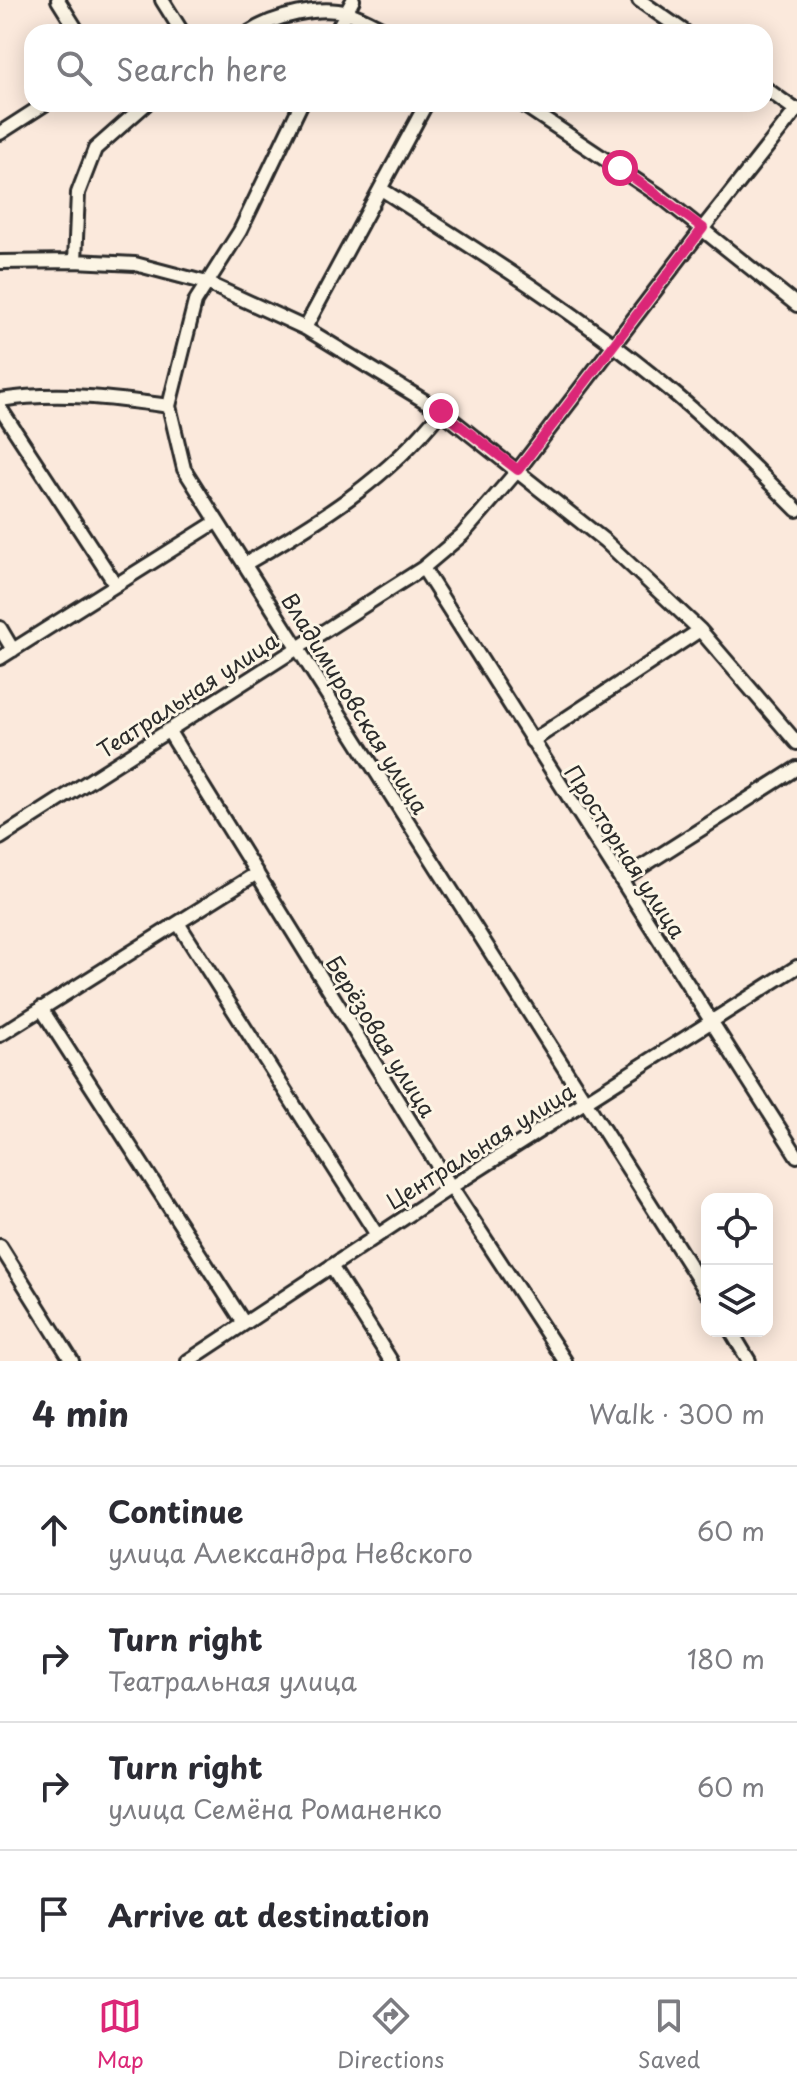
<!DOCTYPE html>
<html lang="en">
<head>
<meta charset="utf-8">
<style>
  body { margin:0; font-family:"Playpen Sans",sans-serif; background:#f7f7f7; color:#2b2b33 }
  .controls { position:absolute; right:24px; bottom:24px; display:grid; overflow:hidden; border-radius:16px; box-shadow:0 4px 20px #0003 }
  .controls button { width:72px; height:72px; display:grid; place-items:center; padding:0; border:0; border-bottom:2px solid #e1e1e2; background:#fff; color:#2b2b33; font:40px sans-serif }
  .stop { position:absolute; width:24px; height:24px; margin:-18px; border:6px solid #db2777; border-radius:50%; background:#fff }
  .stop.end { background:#db2777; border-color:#fff; box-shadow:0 2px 8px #0008 }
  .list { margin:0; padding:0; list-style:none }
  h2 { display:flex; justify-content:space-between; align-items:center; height:104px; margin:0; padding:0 32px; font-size:34px }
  h2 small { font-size:26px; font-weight:400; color:#7c7c81 }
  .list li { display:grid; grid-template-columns:52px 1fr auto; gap:24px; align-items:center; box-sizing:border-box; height:128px; padding:0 32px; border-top:2px solid #e1e1e2 }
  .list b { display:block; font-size:30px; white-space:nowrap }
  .list p { margin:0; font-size:26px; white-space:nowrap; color:#7c7c81 }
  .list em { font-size:26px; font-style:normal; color:#7c7c81 }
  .icon { flex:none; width:44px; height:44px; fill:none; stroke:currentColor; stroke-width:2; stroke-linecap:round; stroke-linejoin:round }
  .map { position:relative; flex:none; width:797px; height:1361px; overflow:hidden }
  .search { position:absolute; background:#fff; box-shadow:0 4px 20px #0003; left:24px; right:24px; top:24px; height:88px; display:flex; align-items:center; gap:20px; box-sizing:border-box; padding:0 28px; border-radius:24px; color:#7c7c81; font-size:30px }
  .sheet { height:616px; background:#fff }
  nav { display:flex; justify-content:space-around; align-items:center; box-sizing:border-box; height:112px; border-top:2px solid #e1e1e2; background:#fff; font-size:22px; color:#7c7c81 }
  nav a { display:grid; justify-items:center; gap:4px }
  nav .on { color:#db2777 }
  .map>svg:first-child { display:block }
</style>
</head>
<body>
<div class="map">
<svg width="797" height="1361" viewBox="0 0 797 1361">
  <rect width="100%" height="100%" fill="#fbe9dc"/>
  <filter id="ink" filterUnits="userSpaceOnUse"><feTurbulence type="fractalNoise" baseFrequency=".0125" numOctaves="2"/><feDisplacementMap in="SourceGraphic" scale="16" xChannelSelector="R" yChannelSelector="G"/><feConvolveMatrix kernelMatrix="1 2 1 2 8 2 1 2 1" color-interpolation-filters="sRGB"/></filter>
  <g filter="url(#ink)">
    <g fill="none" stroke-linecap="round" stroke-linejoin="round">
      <defs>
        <path id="minor" d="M 58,0 L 78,32
          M 162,0 L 182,32
          M 639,0 L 685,32
          M 250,32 C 274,16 320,5 348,13 C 362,17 376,26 389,32
          M 336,32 L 353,0
          M 765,88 L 797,111
          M 301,104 L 240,231 L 195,302 L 169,406 L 184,469 L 707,1293
          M 522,104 L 663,198 L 797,305
          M 0,133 L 45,104
          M 381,189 C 477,250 575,311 663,384 C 711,423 754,467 797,510
          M 75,261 L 78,193 L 95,149 L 146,104
          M 0,262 L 75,261 L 135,264 L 207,283 L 305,328 L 441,411 L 605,541 L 700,630 L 797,743
          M 305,328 L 426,104
          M 0,400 C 58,391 112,398 169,406
          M 0,408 L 116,585
          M 245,564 C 317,523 389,478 441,411
          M 423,568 L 797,1156
          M 0,628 L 13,650
          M 0,658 L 216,522
          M 168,730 L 451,1187 L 565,1361
          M 532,741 L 700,630
          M 0,838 L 423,568 L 462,535 L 518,470 L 703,228 L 797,109
          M 621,880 L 797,768
          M 178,923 L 377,1235
          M 41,1008 L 244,1323
          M 0,1035 L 257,873
          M 0,1246 L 72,1361
          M 331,1266 L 391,1361
          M 731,1331 L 749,1361
          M 188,1361 L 451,1187 L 797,967"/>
      </defs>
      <!-- minor casing -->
      <use href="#minor" stroke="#2b2b2b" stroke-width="18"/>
      <!-- minor -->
      <use href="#minor" stroke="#fcf5e5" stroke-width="12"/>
    </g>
  </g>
  <g fill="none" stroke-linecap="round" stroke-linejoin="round" filter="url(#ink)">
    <!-- route -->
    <path stroke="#db2777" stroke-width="10" d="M 441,411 L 518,470 L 703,228 L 620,168"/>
  </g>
  <g text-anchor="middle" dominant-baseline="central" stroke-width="6" stroke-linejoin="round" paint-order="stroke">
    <!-- street labels -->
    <g font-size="22" fill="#2b2b2b" stroke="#fcf5e5">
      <text transform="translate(187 694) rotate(-33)">Театральная улица</text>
      <text transform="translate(356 703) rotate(58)">Владимировская улица</text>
      <text transform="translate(626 851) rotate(57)">Просторная улица</text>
      <text transform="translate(382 1036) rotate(58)">Берёзовая улица</text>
      <text transform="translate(480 1145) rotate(-32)">Центральная улица</text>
    </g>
  </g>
</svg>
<div class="controls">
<button><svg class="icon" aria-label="locate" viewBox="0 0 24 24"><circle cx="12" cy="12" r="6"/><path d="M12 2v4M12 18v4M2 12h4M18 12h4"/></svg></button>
<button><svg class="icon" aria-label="layers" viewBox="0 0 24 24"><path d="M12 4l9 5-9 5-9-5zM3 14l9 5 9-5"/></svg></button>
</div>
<div class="stop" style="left:620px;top:168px"></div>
<div class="stop end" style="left:441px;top:411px"></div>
<div class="search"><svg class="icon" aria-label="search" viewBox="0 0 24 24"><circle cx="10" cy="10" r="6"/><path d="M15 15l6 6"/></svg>Search here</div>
</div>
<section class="sheet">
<h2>4 min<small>Walk · 300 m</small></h2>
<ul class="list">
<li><svg class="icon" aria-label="ahead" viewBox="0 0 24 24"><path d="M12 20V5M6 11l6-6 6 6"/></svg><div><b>Continue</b><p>улица Александра Невского</p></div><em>60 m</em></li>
<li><svg class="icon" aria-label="right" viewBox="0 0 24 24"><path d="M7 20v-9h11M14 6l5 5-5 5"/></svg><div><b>Turn right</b><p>Театральная улица</p></div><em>180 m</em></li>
<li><svg class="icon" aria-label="right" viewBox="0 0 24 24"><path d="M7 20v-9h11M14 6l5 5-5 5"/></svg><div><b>Turn right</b><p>улица Семёна Романенко</p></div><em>60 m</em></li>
<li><svg class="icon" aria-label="arrive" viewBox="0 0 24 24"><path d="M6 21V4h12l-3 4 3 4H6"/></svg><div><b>Arrive at destination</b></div></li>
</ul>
</section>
<nav>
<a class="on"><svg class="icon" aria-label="map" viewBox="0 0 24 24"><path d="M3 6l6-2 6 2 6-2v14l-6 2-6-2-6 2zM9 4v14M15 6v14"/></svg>Map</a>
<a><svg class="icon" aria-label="directions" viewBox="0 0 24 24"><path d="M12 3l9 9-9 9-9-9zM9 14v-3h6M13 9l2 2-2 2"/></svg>Directions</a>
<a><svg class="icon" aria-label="saved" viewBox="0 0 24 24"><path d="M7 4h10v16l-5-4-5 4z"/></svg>Saved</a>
</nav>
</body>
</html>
